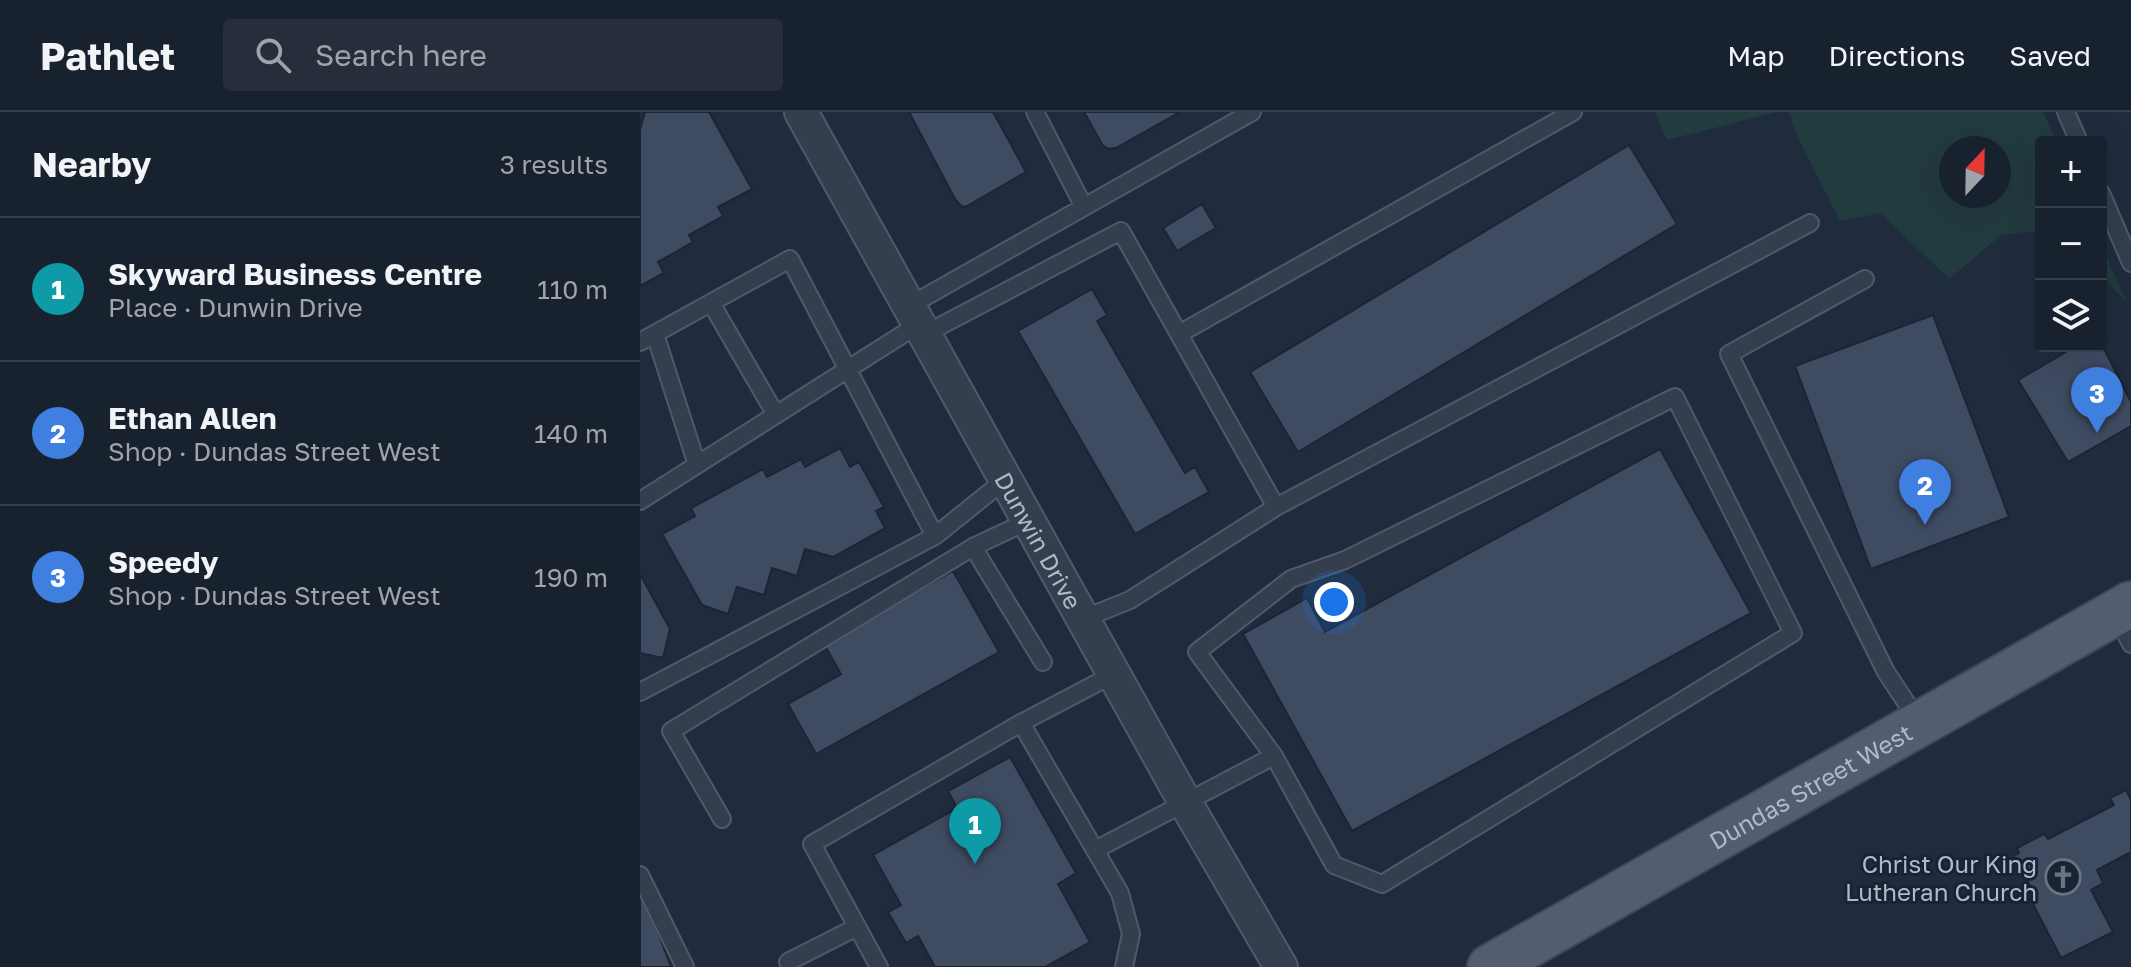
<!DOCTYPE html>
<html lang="en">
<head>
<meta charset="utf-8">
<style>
  body { margin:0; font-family:"Golos Text",sans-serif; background:#252e3a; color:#f1f3f6 }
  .controls { position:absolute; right:24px; top:24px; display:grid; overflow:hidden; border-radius:8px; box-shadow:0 8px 32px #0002 }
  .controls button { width:72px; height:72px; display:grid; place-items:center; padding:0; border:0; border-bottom:2px solid #363e4a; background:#18212e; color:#f1f3f6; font:40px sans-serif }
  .compass { position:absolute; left:1299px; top:24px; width:72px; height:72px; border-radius:50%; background:#18212e; box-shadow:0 8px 32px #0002; rotate:22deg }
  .you { position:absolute; left:694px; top:490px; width:28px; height:28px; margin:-20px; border:6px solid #fff; border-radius:50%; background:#1a73e8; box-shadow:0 0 0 12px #1a73e833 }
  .badge { display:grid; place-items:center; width:52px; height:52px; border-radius:50%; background:#db2777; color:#fff; font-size:26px; font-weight:700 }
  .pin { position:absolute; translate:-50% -66px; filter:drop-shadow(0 2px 4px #0008) }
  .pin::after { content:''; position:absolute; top:42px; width:28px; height:24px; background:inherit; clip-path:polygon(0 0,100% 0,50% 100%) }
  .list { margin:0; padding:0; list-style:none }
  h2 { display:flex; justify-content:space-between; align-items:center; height:104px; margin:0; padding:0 32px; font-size:34px }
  h2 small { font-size:26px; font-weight:400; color:#9fa3aa }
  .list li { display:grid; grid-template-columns:52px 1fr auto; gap:24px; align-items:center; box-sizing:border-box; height:144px; padding:0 32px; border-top:2px solid #363e4a }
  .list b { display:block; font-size:30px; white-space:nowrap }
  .list p { margin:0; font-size:26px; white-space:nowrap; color:#9fa3aa }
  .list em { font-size:26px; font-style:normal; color:#9fa3aa }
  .icon { flex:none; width:44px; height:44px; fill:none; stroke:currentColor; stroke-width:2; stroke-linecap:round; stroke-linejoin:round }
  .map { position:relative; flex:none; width:1491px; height:855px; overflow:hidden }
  header { display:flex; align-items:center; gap:48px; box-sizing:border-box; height:112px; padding:0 40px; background:#18212e; border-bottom:2px solid #363e4a }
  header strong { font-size:38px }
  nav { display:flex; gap:44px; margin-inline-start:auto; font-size:28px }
  .search { width:560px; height:72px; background:#252e3a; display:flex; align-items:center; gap:20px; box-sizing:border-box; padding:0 28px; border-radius:8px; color:#9fa3aa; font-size:30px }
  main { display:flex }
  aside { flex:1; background:#18212e }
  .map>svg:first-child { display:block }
</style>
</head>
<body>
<header>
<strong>Pathlet</strong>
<div class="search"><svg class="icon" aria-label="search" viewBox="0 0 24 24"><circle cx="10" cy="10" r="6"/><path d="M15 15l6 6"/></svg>Search here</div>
<nav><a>Map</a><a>Directions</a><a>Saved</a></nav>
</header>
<main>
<aside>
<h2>Nearby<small>3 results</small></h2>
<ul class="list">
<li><span class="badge" style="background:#0f9aa8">1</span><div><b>Skyward Business Centre</b><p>Place · Dunwin Drive</p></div><em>110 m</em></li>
<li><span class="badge" style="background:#3f7fe0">2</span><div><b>Ethan Allen</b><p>Shop · Dundas Street West</p></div><em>140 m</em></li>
<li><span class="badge" style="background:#3f7fe0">3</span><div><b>Speedy</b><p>Shop · Dundas Street West</p></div><em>190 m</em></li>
</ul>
</aside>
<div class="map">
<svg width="1491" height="855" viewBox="0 0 1491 855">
  <rect width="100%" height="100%" fill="#202c3e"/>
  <!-- green -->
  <path fill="#223b3f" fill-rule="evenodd" d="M 1015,0 L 1137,0 L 1027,28 Z
    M 1149,0 L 1403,0 L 1417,30 L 1401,30 L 1401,118 L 1361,123 L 1309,167 L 1241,101 L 1200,109 L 1158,26 ZM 1359,36 L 1359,84 L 1311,84 L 1311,36 Z
    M 1461,132 L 1487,191 L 1461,163 Z"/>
  <!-- building -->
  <path fill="#3f4b61" stroke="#1c2535" stroke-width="2" d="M 5,0 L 69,0 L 112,77 L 78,95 L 83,104 L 49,123 L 53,130 L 18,150 L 24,161 L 0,174 L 0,18 Z
    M 269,0 L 353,0 L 386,60 L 327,94 L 322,95 L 315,87 Z
    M 444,0 L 540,0 L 476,36 L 469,37 L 463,34 Z
    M 989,33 L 1037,112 L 658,340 L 610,260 Z
    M 562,92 L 576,116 L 537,139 L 523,116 Z
    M 452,177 L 467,203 L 457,209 L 545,361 L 555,355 L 569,380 L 495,422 L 378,219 Z
    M 1293,203 L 1369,405 L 1231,457 L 1155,254 Z
    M 1462,219 L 1468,230 L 1462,233 L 1491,290 L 1491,314 L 1428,350 L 1378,268 L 1436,234 L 1461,234 Z
    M 200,336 L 210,355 L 219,350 L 244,395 L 236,399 L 245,416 L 193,445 L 165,437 L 157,464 L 132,456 L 124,483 L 97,475 L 88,502 L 62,493 L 22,422 L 55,404 L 51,396 L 123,357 L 127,365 L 161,347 L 165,355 Z
    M 1020,337 L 1111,501 L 712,719 L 603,522 L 667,486 L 685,520 Z
    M 313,459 L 359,540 L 176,642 L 148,592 L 201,562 L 184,532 Z
    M 0,462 L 30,517 L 23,546 L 0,541 Z
    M 370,645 L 436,761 L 418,772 L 450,830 L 405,855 L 295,855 L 278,824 L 266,831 L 248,800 L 261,793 L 233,743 L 317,696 L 308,679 Z
    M 1486,678 L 1491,688 L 1491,740 L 1457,758 L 1463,771 L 1451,778 L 1473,820 L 1421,846 L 1390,786 L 1395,783 L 1374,744 L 1379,741 L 1377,736 L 1404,722 L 1408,727 L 1474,693 L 1470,686 Z
    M 2,777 L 31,855 L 0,855 L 0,778 Z"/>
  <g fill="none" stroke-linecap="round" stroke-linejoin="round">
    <defs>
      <path id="lane" d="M 395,0 L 444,95
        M 1426,0 L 1439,30
        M 1461,81 L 1491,151
        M 1225,167 L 1089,242 L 1246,560 L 1279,610
        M 71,191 L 136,303
        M 269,194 L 612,0
        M 15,222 L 57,353
        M 285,222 L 481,119 L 636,395
        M 539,222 L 933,0
        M 0,230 L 150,147 L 295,424
        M 0,389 L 279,212
        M 333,435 L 403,550
        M 1476,503 L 1491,532
        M 443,507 L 490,488 L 636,395 L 1170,111
        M 0,580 L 295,424 L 366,367
        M 381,611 L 480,781 L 491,822 L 484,855
        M 82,707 L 31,619 L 333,435 L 388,409
        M 455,738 L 634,644 L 694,753 L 742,772 L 1153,521 L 1035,285 L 705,448 L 651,467 L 557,540 L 634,644
        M 0,763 L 45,855
        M 148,850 L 217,815
        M 239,855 L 172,732 L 381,611 L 474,562"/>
      <g id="street">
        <path id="s1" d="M 161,0 L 546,692 L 641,855"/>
      </g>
      <g id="primary">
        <path id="s2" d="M 850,855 L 1491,492"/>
      </g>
    </defs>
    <!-- lane casing -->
    <use href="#lane" stroke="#505969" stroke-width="20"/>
    <!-- street casing -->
    <use href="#street" stroke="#505969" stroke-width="36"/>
    <!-- primary casing -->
    <use href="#primary" stroke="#3e4757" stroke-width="48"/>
    <!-- lane -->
    <use href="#lane" stroke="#353e4e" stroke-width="16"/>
    <!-- street -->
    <use href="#street" stroke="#353e4e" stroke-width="32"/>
    <!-- primary -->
    <use href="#primary" stroke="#525d6f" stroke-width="44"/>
  </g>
  <!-- icons -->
  <defs>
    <symbol id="church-ring" viewBox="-11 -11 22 22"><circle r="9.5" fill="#1a2333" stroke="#6b7280" stroke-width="1.5"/><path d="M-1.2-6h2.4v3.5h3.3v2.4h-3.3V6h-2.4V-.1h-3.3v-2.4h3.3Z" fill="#6b7280"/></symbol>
  </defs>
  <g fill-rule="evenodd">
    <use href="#church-ring" x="1403" y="745" width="40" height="40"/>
  </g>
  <g text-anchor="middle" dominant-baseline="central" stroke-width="6" stroke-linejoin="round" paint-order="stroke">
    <!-- street labels -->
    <g font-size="24" fill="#b0b9ca" stroke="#1a2333">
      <text stroke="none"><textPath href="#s1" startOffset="490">Dunwin Drive</textPath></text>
      <text stroke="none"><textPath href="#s2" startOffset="368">Dundas Street West</textPath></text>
    </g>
    <!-- poi labels -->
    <g font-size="24" fill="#b0b9ca" stroke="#1a2333" text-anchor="end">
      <text x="1397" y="751">Christ Our King<tspan x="1397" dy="28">Lutheran Church</tspan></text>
    </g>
  </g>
</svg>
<div class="controls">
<button>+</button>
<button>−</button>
<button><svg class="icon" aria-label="layers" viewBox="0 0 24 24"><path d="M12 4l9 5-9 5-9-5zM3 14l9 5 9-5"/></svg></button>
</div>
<svg class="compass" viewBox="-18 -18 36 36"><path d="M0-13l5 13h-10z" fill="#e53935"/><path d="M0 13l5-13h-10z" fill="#9fa3aa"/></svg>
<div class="you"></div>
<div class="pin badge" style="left:335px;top:752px;background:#0f9aa8">1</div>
<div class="pin badge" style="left:1285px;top:413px;background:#3f7fe0">2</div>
<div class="pin badge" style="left:1457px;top:321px;background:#3f7fe0">3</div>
</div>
</main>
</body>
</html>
